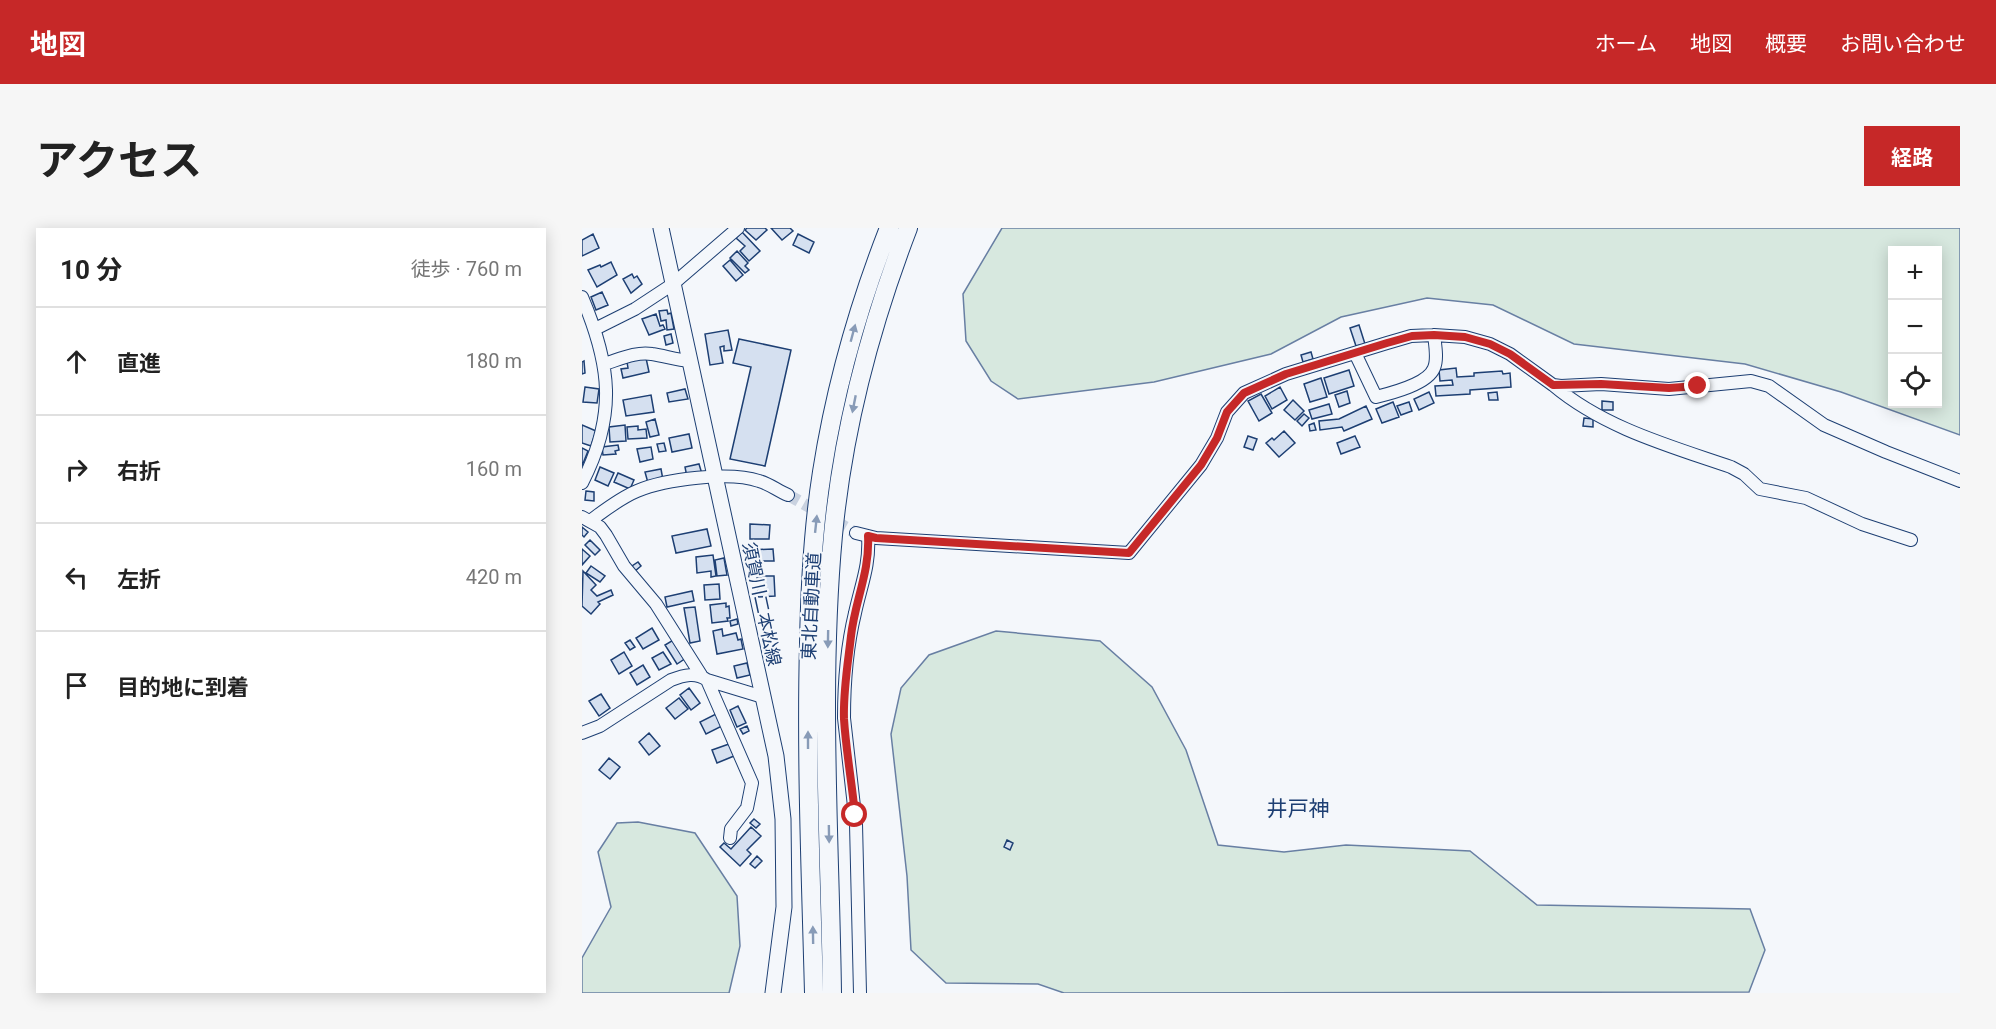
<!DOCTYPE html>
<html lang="ja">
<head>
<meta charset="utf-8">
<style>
  body { margin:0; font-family:Roboto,"Noto Sans JP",sans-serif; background:#f6f6f6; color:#222 }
  .controls { position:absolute; right:18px; top:18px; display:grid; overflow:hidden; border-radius:0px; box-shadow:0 3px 15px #0003 }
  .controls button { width:54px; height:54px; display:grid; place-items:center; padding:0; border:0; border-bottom:2px solid #e0e0e0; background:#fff; color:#222; font:30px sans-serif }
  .stop { position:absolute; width:18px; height:18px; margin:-14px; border:4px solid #c62828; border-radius:50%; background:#fff }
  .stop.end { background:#c62828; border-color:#fff; box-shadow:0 2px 6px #0008 }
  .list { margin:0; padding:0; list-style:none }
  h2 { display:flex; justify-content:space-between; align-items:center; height:78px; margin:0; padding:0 24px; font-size:26px }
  h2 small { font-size:20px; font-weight:400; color:#767676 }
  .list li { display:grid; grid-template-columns:39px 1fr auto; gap:18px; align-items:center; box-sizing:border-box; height:108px; padding:0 24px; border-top:2px solid #e0e0e0 }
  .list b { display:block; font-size:22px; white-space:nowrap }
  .list em { font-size:20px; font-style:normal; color:#767676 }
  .icon { flex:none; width:33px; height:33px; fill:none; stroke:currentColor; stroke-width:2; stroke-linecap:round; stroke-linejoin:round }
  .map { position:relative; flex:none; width:1378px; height:765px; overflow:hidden; border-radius:0px }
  header { display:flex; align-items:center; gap:36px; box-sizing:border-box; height:84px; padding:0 30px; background:#c62828; color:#fff }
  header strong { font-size:28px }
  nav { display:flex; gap:33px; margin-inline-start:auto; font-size:21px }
  .intro { display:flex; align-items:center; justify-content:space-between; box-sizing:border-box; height:144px; padding:0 36px }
  h1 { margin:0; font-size:42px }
  .button { padding:15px 27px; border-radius:0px; background:#c62828; color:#fff; font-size:21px; font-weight:700 }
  main { display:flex; gap:36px; padding:0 36px }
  aside { flex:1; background:#fff; border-radius:0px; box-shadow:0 3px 15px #0003 }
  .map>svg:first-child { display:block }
</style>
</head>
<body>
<header>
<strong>地図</strong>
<nav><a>ホーム</a><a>地図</a><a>概要</a><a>お問い合わせ</a></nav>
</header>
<div class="intro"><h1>アクセス</h1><a class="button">経路</a></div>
<main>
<aside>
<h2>10 分<small>徒歩 · 760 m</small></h2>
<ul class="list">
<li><svg class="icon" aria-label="ahead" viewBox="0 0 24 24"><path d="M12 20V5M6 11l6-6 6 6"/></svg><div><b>直進</b></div><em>180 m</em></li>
<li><svg class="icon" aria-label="right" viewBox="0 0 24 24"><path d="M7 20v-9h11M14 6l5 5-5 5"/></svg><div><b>右折</b></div><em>160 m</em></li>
<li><svg class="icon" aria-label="left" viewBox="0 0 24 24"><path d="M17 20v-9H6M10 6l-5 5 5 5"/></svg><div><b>左折</b></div><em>420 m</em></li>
<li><svg class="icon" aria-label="arrive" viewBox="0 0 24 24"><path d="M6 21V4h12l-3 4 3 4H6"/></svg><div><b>目的地に到着</b></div></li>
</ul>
</aside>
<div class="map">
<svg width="1378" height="765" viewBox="0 0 1378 765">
  <rect width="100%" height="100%" fill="#f4f7fb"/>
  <!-- green -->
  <path fill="#d7e8df" stroke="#687fa3" stroke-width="1.5" fill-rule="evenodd" d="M 420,0 L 1378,0 L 1378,207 L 1259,164 L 1163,136 L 992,116 L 911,77 L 845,70 L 759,89 L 689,126 L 572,154 L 436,171 L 409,153 L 384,113 L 381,66 ZM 1356,22 L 1356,176 L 1310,176 L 1310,22 Z
    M 414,403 L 518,413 L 570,459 L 604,522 L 636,617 L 702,624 L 764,617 L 888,623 L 955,677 L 1168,681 L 1183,722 L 1167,764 L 482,765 L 456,756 L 364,755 L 329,722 L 325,648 L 309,506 L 319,460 L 347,427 Z
    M 56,594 L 113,605 L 155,668 L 158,718 L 147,765 L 0,765 L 0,730 L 29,679 L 16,624 L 35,595 Z"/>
  <!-- building -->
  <path fill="#d5e0f0" stroke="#1d3f73" stroke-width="1.5" d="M 165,0 L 183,0 L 185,2 L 174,12 L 163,2 Z
    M 189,0 L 208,0 L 211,3 L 200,12 Z
    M 160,4 L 178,23 L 167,33 L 158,23 L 163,18 L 154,10 Z
    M 11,6 L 17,20 L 0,28 L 0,12 Z
    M 216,6 L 232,14 L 227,25 L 211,17 Z
    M 155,23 L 166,35 L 163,38 L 167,42 L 163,45 L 148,30 Z
    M 148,32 L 161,47 L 154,53 L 141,38 Z
    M 29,34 L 35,47 L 15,59 L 6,42 L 18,37 L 19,39 Z
    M 50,46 L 52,50 L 55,48 L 60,56 L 49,65 L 41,51 Z
    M 20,64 L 26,77 L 14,82 L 9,69 Z
    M 85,82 L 86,86 L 89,85 L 92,101 L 85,102 L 84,92 L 79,93 L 77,83 Z
    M 74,86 L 78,98 L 81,97 L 83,101 L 67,107 L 60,91 Z
    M 777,97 L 783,116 L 774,118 L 768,100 Z
    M 146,102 L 150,122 L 142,123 L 142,118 L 138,119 L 141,135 L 128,137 L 123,106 Z
    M 89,106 L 91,115 L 84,117 L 82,108 Z
    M 157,111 L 209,122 L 183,238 L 148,231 L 169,139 L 151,135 Z
    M 729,124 L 731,131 L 721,134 L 719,127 Z
    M 64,130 L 67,144 L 41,150 L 39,141 L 46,140 L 45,134 Z
    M 2,133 L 3,145 L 0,146 L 0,134 Z
    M 874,140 L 875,149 L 892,148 L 892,145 L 920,143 L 921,146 L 928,145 L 929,159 L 888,162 L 888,166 L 854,168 L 853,158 L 871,157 L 870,152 L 858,153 L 857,142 Z
    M 767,142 L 772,158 L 747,166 L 742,150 Z
    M 739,150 L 745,169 L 728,174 L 722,156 Z
    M 3,159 L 17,161 L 15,175 L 1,174 Z
    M 698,159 L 705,172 L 690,181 L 683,168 Z
    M 103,161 L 106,171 L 87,174 L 85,165 Z
    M 765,163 L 768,175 L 757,179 L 753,167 Z
    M 847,164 L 852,175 L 837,182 L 832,171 Z
    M 915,164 L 916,172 L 907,172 L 906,165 Z
    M 679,166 L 690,185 L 677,193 L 666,173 Z
    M 69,167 L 72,184 L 44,188 L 41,172 Z
    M 711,172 L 722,183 L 713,192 L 702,182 Z
    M 1020,173 L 1031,174 L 1031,182 L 1020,182 Z
    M 811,174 L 817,189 L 800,195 L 794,181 Z
    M 827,174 L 830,183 L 819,187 L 815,178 Z
    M 747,176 L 750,186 L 730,191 L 727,182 Z
    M 784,178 L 790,191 L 762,203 L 760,199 L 738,202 L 737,193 L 757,191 Z
    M 722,186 L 727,190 L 720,198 L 715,193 Z
    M 1002,190 L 1011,191 L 1011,199 L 1001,198 Z
    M 73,191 L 77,207 L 68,209 L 64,194 Z
    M 732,195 L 734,202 L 728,203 L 727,197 Z
    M 0,197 L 14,203 L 9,218 L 0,215 Z
    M 43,197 L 44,213 L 28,214 L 27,199 Z
    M 56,198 L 56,202 L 64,201 L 65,210 L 46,211 L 45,199 Z
    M 702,203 L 713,215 L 697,229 L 684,215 L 690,210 L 692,212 Z
    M 107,206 L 110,220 L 90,224 L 87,210 Z
    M 666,208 L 675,211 L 671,222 L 662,219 Z
    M 773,208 L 778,219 L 759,226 L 755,215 Z
    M 82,215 L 84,223 L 77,224 L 75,216 Z
    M 36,217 L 37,222 L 33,223 L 34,226 L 21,227 L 20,219 Z
    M 69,219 L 71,231 L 58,234 L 55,221 Z
    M 0,220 L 6,223 L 0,238 Z
    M 117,236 L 120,246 L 105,249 L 103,239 Z
    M 18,239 L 32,245 L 26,258 L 13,252 Z
    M 79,241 L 81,252 L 66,255 L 63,244 Z
    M 36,245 L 52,252 L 48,261 L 32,254 Z
    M 4,263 L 12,264 L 12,273 L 3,272 Z
    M 168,296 L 188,297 L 187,311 L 168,311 Z
    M 0,299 L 6,304 L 2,309 L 0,307 Z
    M 125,301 L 129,318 L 94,325 L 90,308 Z
    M 8,312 L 18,322 L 13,327 L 3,317 Z
    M 0,321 L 8,328 L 0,337 Z
    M 191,321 L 192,333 L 174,333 L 173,329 L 164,329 L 164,322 Z
    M 131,327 L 134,348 L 129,349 L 129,343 L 115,345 L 114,329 Z
    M 142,330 L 145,347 L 135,348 L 133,332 Z
    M 56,334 L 59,338 L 53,343 L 50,338 Z
    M 9,338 L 23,348 L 18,354 L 4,345 Z
    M 1,343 L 14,357 L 9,362 L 15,368 L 29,362 L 31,367 L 16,374 L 18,376 L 9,386 L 0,378 Z
    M 180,348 L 192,348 L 193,368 L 176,369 L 175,350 L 180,350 Z
    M 137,356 L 138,371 L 123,372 L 122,357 Z
    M 110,363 L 112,373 L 85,379 L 83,369 Z
    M 144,375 L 144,379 L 147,378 L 148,390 L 145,390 L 146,393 L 130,395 L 128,377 Z
    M 113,379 L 118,413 L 108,415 L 102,380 Z
    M 155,391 L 156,396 L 149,398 L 148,393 Z
    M 70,400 L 77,412 L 61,421 L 54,410 Z
    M 140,401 L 141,408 L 154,405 L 156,412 L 159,411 L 161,421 L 135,426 L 131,403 Z
    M 93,411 L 104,430 L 95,436 L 83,417 Z
    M 48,412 L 53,419 L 48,422 L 43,415 Z
    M 42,424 L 50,438 L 37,446 L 29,432 Z
    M 81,424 L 89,436 L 77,442 L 70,430 Z
    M 165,435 L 168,447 L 155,450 L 152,438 Z
    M 61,437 L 68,449 L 55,457 L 48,445 Z
    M 107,460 L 118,475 L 109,482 L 98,467 Z
    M 19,466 L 28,480 L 17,488 L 7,473 Z
    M 97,470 L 106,481 L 93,491 L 84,480 Z
    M 156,478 L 164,495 L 155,499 L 148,482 Z
    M 134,486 L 140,498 L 124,506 L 118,494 Z
    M 165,498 L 167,503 L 161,506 L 158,501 Z
    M 67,505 L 78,518 L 67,527 L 57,514 Z
    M 147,516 L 152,528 L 135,535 L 130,522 Z
    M 27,530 L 38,539 L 28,551 L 17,542 Z
    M 172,591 L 178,596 L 174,600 L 168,595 Z
    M 169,599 L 179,608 L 165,622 L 169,626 L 158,638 L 138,619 L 142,615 L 149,621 Z
    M 425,612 L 431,615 L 428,622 L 422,619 Z
    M 175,628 L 180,633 L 173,640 L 168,636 Z"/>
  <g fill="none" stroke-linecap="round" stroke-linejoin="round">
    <!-- minor-tunnel -->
    <path stroke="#c9d2e0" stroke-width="12" stroke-dasharray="12 6" stroke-linecap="butt" d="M 206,267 L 274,305"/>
    <defs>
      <path id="minor" d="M 0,69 C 29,137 35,187 0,255
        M 13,101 L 53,81 L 91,56 L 156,0
        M 773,125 L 794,169 C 810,165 846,156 852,140 C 856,131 853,116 852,107
        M 22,136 C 36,132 54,123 70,126 C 83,128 95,132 108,133
        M 971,157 C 1022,200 1088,218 1149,239 L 1162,246 L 1178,261 L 1224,270 L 1280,296 L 1329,312
        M 0,289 L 18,299 L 24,307 L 42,338 L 74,376 L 119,447
        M 8,293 C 23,282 38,270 55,263 C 83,251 148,243 177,253 C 188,256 196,263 206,267
        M 274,305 L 294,310 L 547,325 L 619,237 L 635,210 L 645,184 L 662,165 L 704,146 L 805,115 L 829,108 L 852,107 L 883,109 L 908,116 L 928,126 L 971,157 L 979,158 L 1019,156 L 1087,161 L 1169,153 L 1187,158 L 1242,197 L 1304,224 L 1378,253
        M 125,452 L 170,555 L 165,580 L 149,601 L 148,610
        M 0,505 L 18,498 L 89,452 C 102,447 114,444 125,452 L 181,469
        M 278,765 L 274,596 L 262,490 C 262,456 265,418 273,385 C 279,357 288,337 286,308"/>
      <path id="major" d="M 79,0 L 194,528 L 201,591 L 202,679 L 191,765"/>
      <path id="highway" d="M 232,765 C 229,649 224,532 227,416 C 228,359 231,301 240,244 C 253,161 276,79 307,0
        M 250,765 C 248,613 237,459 251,307 C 261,202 288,99 326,0"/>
    </defs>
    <!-- minor casing -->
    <use href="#minor" stroke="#1d3f73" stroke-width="14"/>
    <!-- major casing -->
    <use href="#major" stroke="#1d3f73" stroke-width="17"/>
    <!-- highway casing -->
    <use href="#highway" stroke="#1d3f73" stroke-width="20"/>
    <!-- minor -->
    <use href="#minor" stroke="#f4f7fb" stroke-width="12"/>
    <!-- major -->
    <use href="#major" stroke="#f4f7fb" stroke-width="15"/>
    <!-- highway -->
    <use href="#highway" stroke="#f4f7fb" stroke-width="18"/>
  </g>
  <!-- one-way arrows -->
  <defs><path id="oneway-solid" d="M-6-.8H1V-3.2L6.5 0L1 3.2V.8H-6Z" transform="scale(1.5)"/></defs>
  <g fill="#889bb7">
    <use href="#oneway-solid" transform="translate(271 105) rotate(-75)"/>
    <use href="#oneway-solid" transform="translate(272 176) rotate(101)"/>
    <use href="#oneway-solid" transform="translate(234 296) rotate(-84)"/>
    <use href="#oneway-solid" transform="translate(246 411) rotate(91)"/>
    <use href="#oneway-solid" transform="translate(226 512) rotate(-90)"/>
    <use href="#oneway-solid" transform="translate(247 606) rotate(89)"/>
    <use href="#oneway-solid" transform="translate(231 707) rotate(-91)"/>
  </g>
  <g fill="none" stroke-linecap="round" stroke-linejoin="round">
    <!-- route -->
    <path stroke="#c62828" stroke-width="8" d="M 273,587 C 270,555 264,523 262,491 C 261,463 266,435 269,408 C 273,373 288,343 286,308 L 294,310 L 547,325 L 619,237 L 635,210 L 645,184 L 662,165 L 704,146 L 805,115 L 830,108 L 852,107 L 883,109 L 908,116 L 928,126 L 971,157 L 1019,156 L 1087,160 L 1116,158"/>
  </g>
  <g text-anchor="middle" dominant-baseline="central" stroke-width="4.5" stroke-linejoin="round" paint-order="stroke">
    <!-- street labels -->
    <g font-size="18" fill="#1d3f73" stroke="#f4f7fb">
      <text transform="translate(180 376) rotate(78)">須賀川二本松線</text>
      <text transform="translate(229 378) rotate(-87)">東北自動車道</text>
    </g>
    <!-- quarter labels -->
    <g font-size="21" fill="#1d3f73" stroke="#f4f7fb">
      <text x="716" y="581">井戸神</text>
    </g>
  </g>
</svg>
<div class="controls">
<button>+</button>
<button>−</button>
<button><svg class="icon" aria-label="locate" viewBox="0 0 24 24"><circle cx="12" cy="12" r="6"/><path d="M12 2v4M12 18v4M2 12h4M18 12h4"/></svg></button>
</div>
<div class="stop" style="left:273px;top:587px"></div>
<div class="stop end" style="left:1116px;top:158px"></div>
</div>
</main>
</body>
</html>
